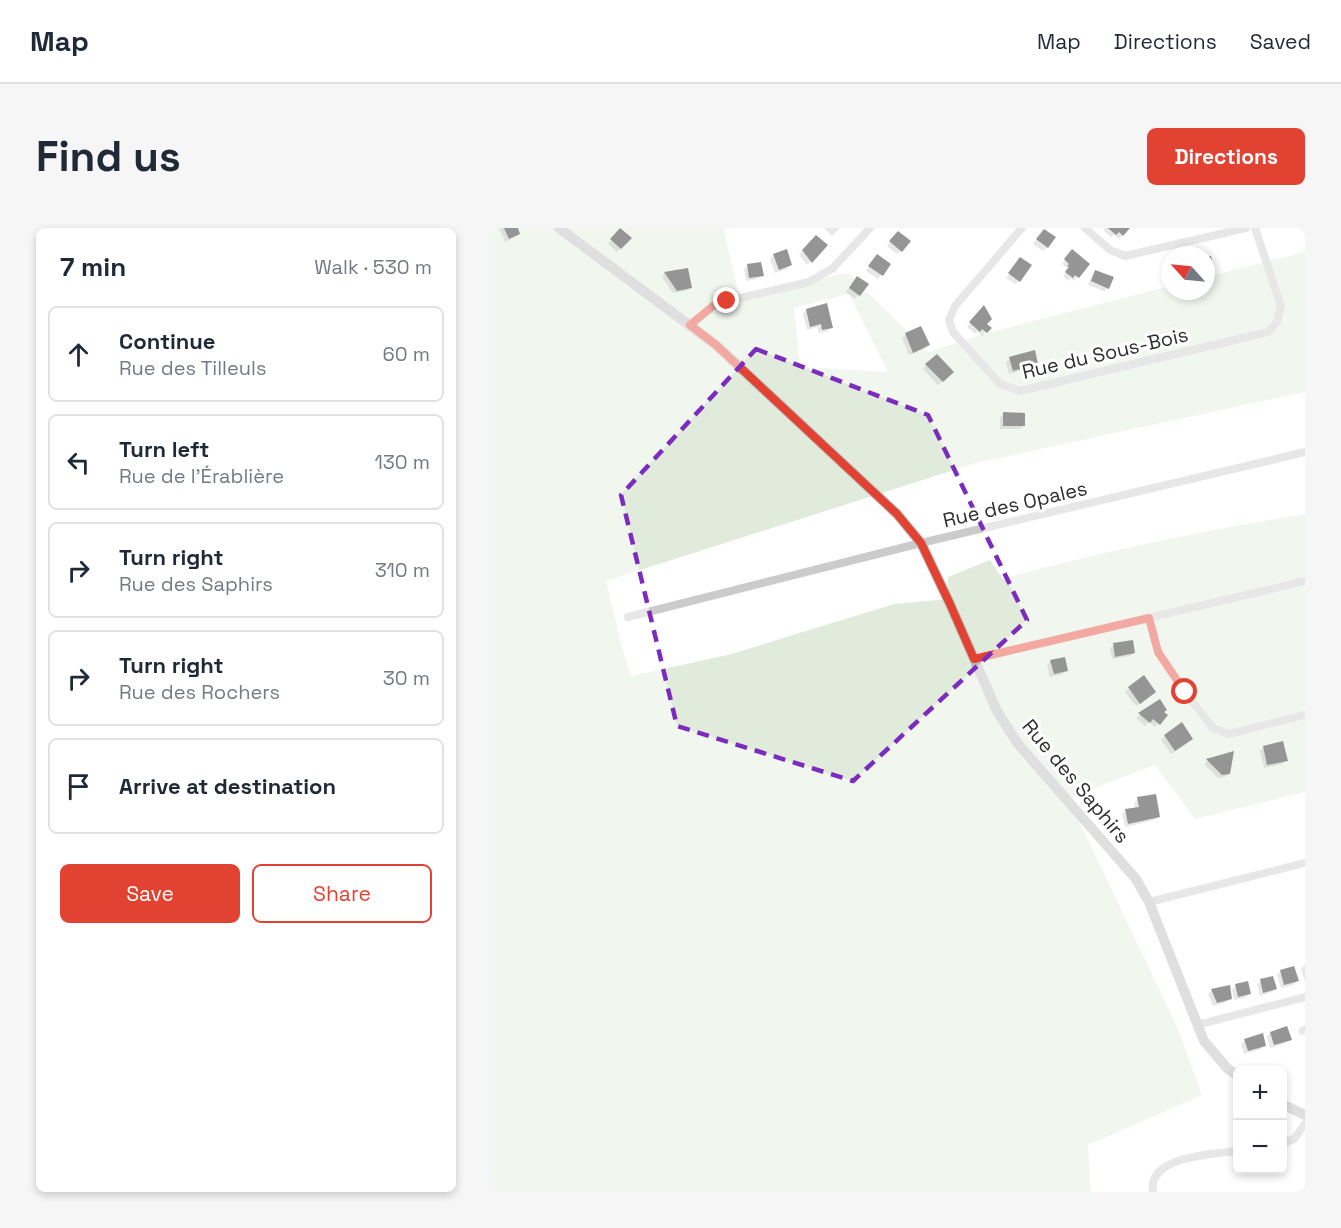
<!DOCTYPE html>
<html lang="en">
<head>
<meta charset="utf-8">
<style>
  body { margin:0; font-family:"Space Grotesk",sans-serif; background:#f6f6f7; color:#1f2937 }
  .controls { position:absolute; right:18px; bottom:18px; display:grid; overflow:hidden; border-radius:9px; box-shadow:0 3px 9px #0003 }
  .controls button { width:54px; height:54px; display:grid; place-items:center; padding:0; border:0; border-bottom:2px solid #e0e1e3; background:#fff; color:#1f2937; font:30px sans-serif }
  .compass { position:absolute; left:669px; top:18px; width:54px; height:54px; border-radius:50%; background:#fff; box-shadow:0 3px 9px #0003; rotate:297deg }
  .stop { position:absolute; width:18px; height:18px; margin:-14px; border:4px solid #e24232; border-radius:50%; background:#fff }
  .stop.end { background:#e24232; border-color:#fff; box-shadow:0 2px 6px #0008 }
  .list { margin:0; padding:0; list-style:none }
  h2 { display:flex; justify-content:space-between; align-items:center; height:78px; margin:0; padding:0 24px; font-size:26px }
  h2 small { font-size:20px; font-weight:400; color:#747a83 }
  .list li { display:grid; grid-template-columns:39px 1fr auto; gap:18px; align-items:center; box-sizing:border-box; height:96px; margin:0 12px 12px; padding:0 12px; border:2px solid #e0e1e3; border-radius:9px }
  .list b { display:block; font-size:22px; white-space:nowrap }
  .list p { margin:0; font-size:20px; white-space:nowrap; color:#747a83 }
  .list em { font-size:20px; font-style:normal; color:#747a83 }
  .actions { display:flex; gap:12px; padding:18px 24px }
  .actions a { flex:1; padding:14px 0; border:2px solid #e24232; border-radius:9px; text-align:center; font-size:21px; color:#e24232 }
  .actions .main { background:#e24232; color:#fff }
  .icon { flex:none; width:33px; height:33px; fill:none; stroke:currentColor; stroke-width:2; stroke-linecap:round; stroke-linejoin:round }
  .map { position:relative; flex:none; width:813px; height:964px; overflow:hidden; border-radius:9px }
  header { display:flex; align-items:center; gap:36px; box-sizing:border-box; height:84px; padding:0 30px; background:#fff; border-bottom:2px solid #e0e1e3 }
  header strong { font-size:28px }
  nav { display:flex; gap:33px; margin-inline-start:auto; font-size:21px }
  .intro { display:flex; align-items:center; justify-content:space-between; box-sizing:border-box; height:144px; padding:0 36px }
  h1 { margin:0; font-size:42px }
  .button { padding:15px 27px; border-radius:9px; background:#e24232; color:#fff; font-size:21px; font-weight:700 }
  main { display:flex; gap:36px; padding:0 36px }
  aside { flex:1; background:#fff; border-radius:9px; box-shadow:0 3px 9px #0003 }
  .map>svg:first-child { display:block }
</style>
</head>
<body>
<header>
<strong>Map</strong>
<nav><a>Map</a><a>Directions</a><a>Saved</a></nav>
</header>
<div class="intro"><h1>Find us</h1><a class="button">Directions</a></div>
<main>
<aside>
<h2>7 min<small>Walk · 530 m</small></h2>
<ul class="list">
<li><svg class="icon" aria-label="ahead" viewBox="0 0 24 24"><path d="M12 20V5M6 11l6-6 6 6"/></svg><div><b>Continue</b><p>Rue des Tilleuls</p></div><em>60 m</em></li>
<li><svg class="icon" aria-label="left" viewBox="0 0 24 24"><path d="M17 20v-9H6M10 6l-5 5 5 5"/></svg><div><b>Turn left</b><p>Rue de l'Érablière</p></div><em>130 m</em></li>
<li><svg class="icon" aria-label="right" viewBox="0 0 24 24"><path d="M7 20v-9h11M14 6l5 5-5 5"/></svg><div><b>Turn right</b><p>Rue des Saphirs</p></div><em>310 m</em></li>
<li><svg class="icon" aria-label="right" viewBox="0 0 24 24"><path d="M7 20v-9h11M14 6l5 5-5 5"/></svg><div><b>Turn right</b><p>Rue des Rochers</p></div><em>30 m</em></li>
<li><svg class="icon" aria-label="arrive" viewBox="0 0 24 24"><path d="M6 21V4h12l-3 4 3 4H6"/></svg><div><b>Arrive at destination</b></div></li>
</ul>
<div class="actions"><a class="main">Save</a><a>Share</a></div>
</aside>
<div class="map">
<svg width="813" height="964" viewBox="0 0 813 964">
  <rect width="100%" height="100%" fill="#fff"/>
  <!-- green -->
  <path fill="#e1ebdc" fill-rule="evenodd" d="M 0,0 L 231,0 L 247,66 L 356,45 L 436,124 L 495,105 L 678,58 L 678,63 L 714,63 L 714,49 L 813,24 L 813,164 L 484,235 L 114,353 L 130,420 L 139,448 L 236,427 L 402,376 L 456,371 L 456,349 L 498,332 L 511,351 C 610,323 711,303 813,286 L 813,564 L 703,591 L 663,537 L 576,570 L 686,801 L 710,867 L 596,917 L 599,964 L 0,964 ZM 357,66 L 396,144 L 308,139 L 302,80 Z"/>
  <!-- shadow -->
  <path fill="#0003" d="M 7,0 L 24,0 L 27,6 L 23,9 L 13,14 Z
    M 332,0 L 348,0 L 340,8 Z
    M 613,0 L 636,0 L 627,11 L 622,7 L 619,9 L 611,2 Z
    M 129,2 L 138,10 L 125,24 L 116,16 Z
    M 548,6 L 562,10 L 551,23 L 541,16 Z
    M 402,8 L 409,23 L 405,26 L 395,18 Z
    M 324,9 L 334,17 L 315,37 L 307,27 Z
    M 282,27 L 299,37 L 295,41 L 283,45 L 278,31 Z
    M 577,27 L 596,36 L 582,53 L 579,50 L 576,53 L 571,48 L 574,44 L 573,43 L 575,40 L 570,36 Z
    M 381,32 L 397,36 L 386,51 L 374,43 Z
    M 524,35 L 527,53 L 523,56 L 514,50 Z
    M 255,38 L 270,47 L 266,51 L 254,53 L 252,41 Z
    M 675,40 L 678,40 L 678,56 L 675,57 L 672,44 Z
    M 604,43 L 616,60 L 612,63 L 596,57 L 600,47 Z
    M 173,45 L 198,59 L 194,63 L 181,65 L 170,49 Z
    M 362,53 L 367,67 L 363,71 L 354,64 Z
    M 492,80 L 493,96 L 498,100 L 490,108 L 486,104 L 483,106 L 475,99 Z
    M 314,82 L 339,99 L 336,103 L 327,105 L 325,99 L 315,102 L 311,86 Z
    M 428,100 L 436,117 L 432,121 L 417,127 L 410,110 L 413,107 Z
    M 444,128 L 460,144 L 446,157 L 431,141 Z
    M 518,131 L 545,136 L 541,139 L 517,146 L 514,134 Z
    M 512,186 L 531,198 L 528,201 L 508,201 L 508,189 Z
    M 622,417 L 642,425 L 638,428 L 620,431 L 618,420 Z
    M 559,433 L 574,442 L 571,446 L 558,449 L 555,437 Z
    M 652,449 L 659,467 L 644,478 L 633,464 Z
    M 668,473 L 670,484 L 674,487 L 663,499 L 657,494 L 653,498 L 644,490 Z
    M 673,508 L 696,514 L 679,526 L 669,512 Z
    M 772,519 L 794,533 L 790,536 L 772,540 L 768,523 Z
    M 740,525 L 737,545 L 733,549 L 726,550 L 712,536 L 715,533 Z
    M 646,571 L 667,589 L 663,592 L 633,599 L 630,586 L 634,583 L 643,581 L 642,575 Z
    M 812,737 L 813,737 L 813,754 L 809,741 Z
    M 789,743 L 805,753 L 801,757 L 789,760 L 785,747 Z
    M 769,753 L 783,761 L 779,764 L 768,768 L 765,756 Z
    M 744,758 L 757,766 L 753,770 L 742,772 L 740,761 Z
    M 720,762 L 738,770 L 735,774 L 721,778 L 716,766 Z
    M 813,797 L 813,806 L 808,807 L 806,801 Z
    M 778,805 L 798,811 L 794,815 L 778,820 L 775,809 Z
    M 753,812 L 773,817 L 769,821 L 752,826 L 749,816 Z"/>
  <!-- building -->
  <path fill="#151515" d="M 12,0 L 26,0 L 28,6 L 17,11 Z
    M 128,0 L 140,10 L 129,21 L 118,11 Z
    M 616,0 L 638,0 L 631,8 L 627,4 L 624,7 Z
    M 552,1 L 564,9 L 556,20 L 544,11 Z
    M 406,3 L 419,13 L 410,24 L 397,13 Z
    M 324,7 L 336,17 L 320,35 L 310,22 Z
    M 295,21 L 300,37 L 287,42 L 281,26 Z
    M 580,21 L 598,36 L 587,50 L 583,47 L 581,50 L 573,44 L 577,39 L 575,38 L 577,36 L 572,31 Z
    M 385,26 L 399,36 L 391,48 L 376,38 Z
    M 719,28 L 722,43 L 714,45 L 714,29 Z
    M 528,29 L 540,37 L 528,54 L 516,45 Z
    M 269,34 L 272,48 L 257,50 L 255,36 Z
    M 196,40 L 200,60 L 185,63 L 172,44 Z
    M 603,42 L 622,49 L 617,61 L 599,53 Z
    M 365,48 L 377,56 L 368,68 L 357,60 Z
    M 335,75 L 341,100 L 330,102 L 329,96 L 318,99 L 314,81 Z
    M 492,77 L 500,91 L 495,96 L 500,100 L 495,105 L 490,101 L 488,104 L 477,94 Z
    M 429,98 L 438,117 L 421,125 L 413,105 Z
    M 543,122 L 546,136 L 521,143 L 517,129 Z
    M 445,126 L 462,144 L 451,154 L 433,136 Z
    M 511,184 L 533,185 L 533,198 L 511,198 Z
    M 641,412 L 643,425 L 623,429 L 621,415 Z
    M 573,429 L 576,443 L 562,446 L 558,432 Z
    M 652,447 L 664,464 L 648,476 L 636,459 Z
    M 668,471 L 675,482 L 672,484 L 676,487 L 668,497 L 661,491 L 658,495 L 646,485 Z
    M 690,494 L 701,511 L 683,523 L 672,507 Z
    M 791,513 L 796,533 L 775,537 L 771,518 Z
    M 742,523 L 738,546 L 730,547 L 714,531 Z
    M 664,566 L 668,589 L 636,596 L 633,581 L 647,579 L 645,569 Z
    M 802,738 L 807,753 L 792,757 L 788,742 Z
    M 781,748 L 785,761 L 771,765 L 768,751 Z
    M 756,753 L 759,766 L 746,769 L 743,756 Z
    M 738,757 L 740,771 L 725,775 L 719,761 Z
    M 795,798 L 800,812 L 782,817 L 778,804 Z
    M 771,805 L 774,818 L 756,823 L 752,811 Z"/>
  <g fill="none" stroke-linecap="round" stroke-linejoin="round">
    <!-- street -->
    <path stroke="#cbcbcb" stroke-width="8" d="M 530,0 L 463,78 L 457,92 L 461,104 L 508,156 L 528,163 L 776,104 L 785,94 L 789,78 L 763,0
      M 593,0 L 618,22 L 633,28 L 754,0
      M 198,97 L 221,78 L 235,73 L 317,54 L 341,40 L 378,0
      M 136,389 L 429,315 L 813,224
      M 657,390 L 666,424 L 693,464 L 721,500 L 737,506 L 813,487
      M 482,431 L 813,353
      M 657,674 L 813,635
      M 705,797 L 813,769
      M 790,916 L 802,911 L 813,896
      M 661,964 C 655,928 721,926 746,923"/>
    <!-- secondary -->
    <path stroke="#b8b8b8" stroke-width="10" d="M 67,0 L 224,117 L 405,286 L 429,315 L 458,376 L 505,483 L 526,516 L 644,651 L 657,674 L 712,813 L 735,840 L 746,848
      M 790,876 L 813,887"/>
  </g>
  <g fill="none" stroke-linecap="round" stroke-linejoin="round">
    <!-- route -->
    <path stroke="#e24232" stroke-width="8" d="M 235,73 L 221,78 L 198,97 L 224,117 L 405,286 L 429,315 L 458,376 L 482,431 L 657,390 L 666,424 L 693,464"/>
  </g>
  <!-- marked area -->
  <path d="M0 0H813V964H0ZM 264,121 L 436,187 L 535,392 L 361,553 L 185,498 L 129,267 Z" fill="#fff" fill-opacity=".55" fill-rule="evenodd"/>
  <path fill="none" stroke="#7b2cbf" stroke-width="4.5" stroke-dasharray="12 8" stroke-linejoin="round" d="M 264,121 L 436,187 L 535,392 L 361,553 L 185,498 L 129,267 Z"/>
  <g text-anchor="middle" dominant-baseline="central" stroke-width="6" stroke-linejoin="round" paint-order="stroke">
    <!-- street labels -->
    <g font-size="20" fill="#2e2e2e" stroke="#fff">
      <text transform="translate(613 125) rotate(-13)">Rue du Sous-Bois</text>
      <text transform="translate(523 276) rotate(-13)">Rue des Opales</text>
      <text transform="translate(584 553) rotate(50)">Rue des Saphirs</text>
    </g>
  </g>
</svg>
<div class="controls">
<button>+</button>
<button>−</button>
</div>
<svg class="compass" viewBox="-18 -18 36 36"><path d="M0-13l5 13h-10z" fill="#e53935"/><path d="M0 13l5-13h-10z" fill="#747a83"/></svg>
<div class="stop" style="left:693px;top:464px"></div>
<div class="stop end" style="left:235px;top:73px"></div>
</div>
</main>
</body>
</html>
